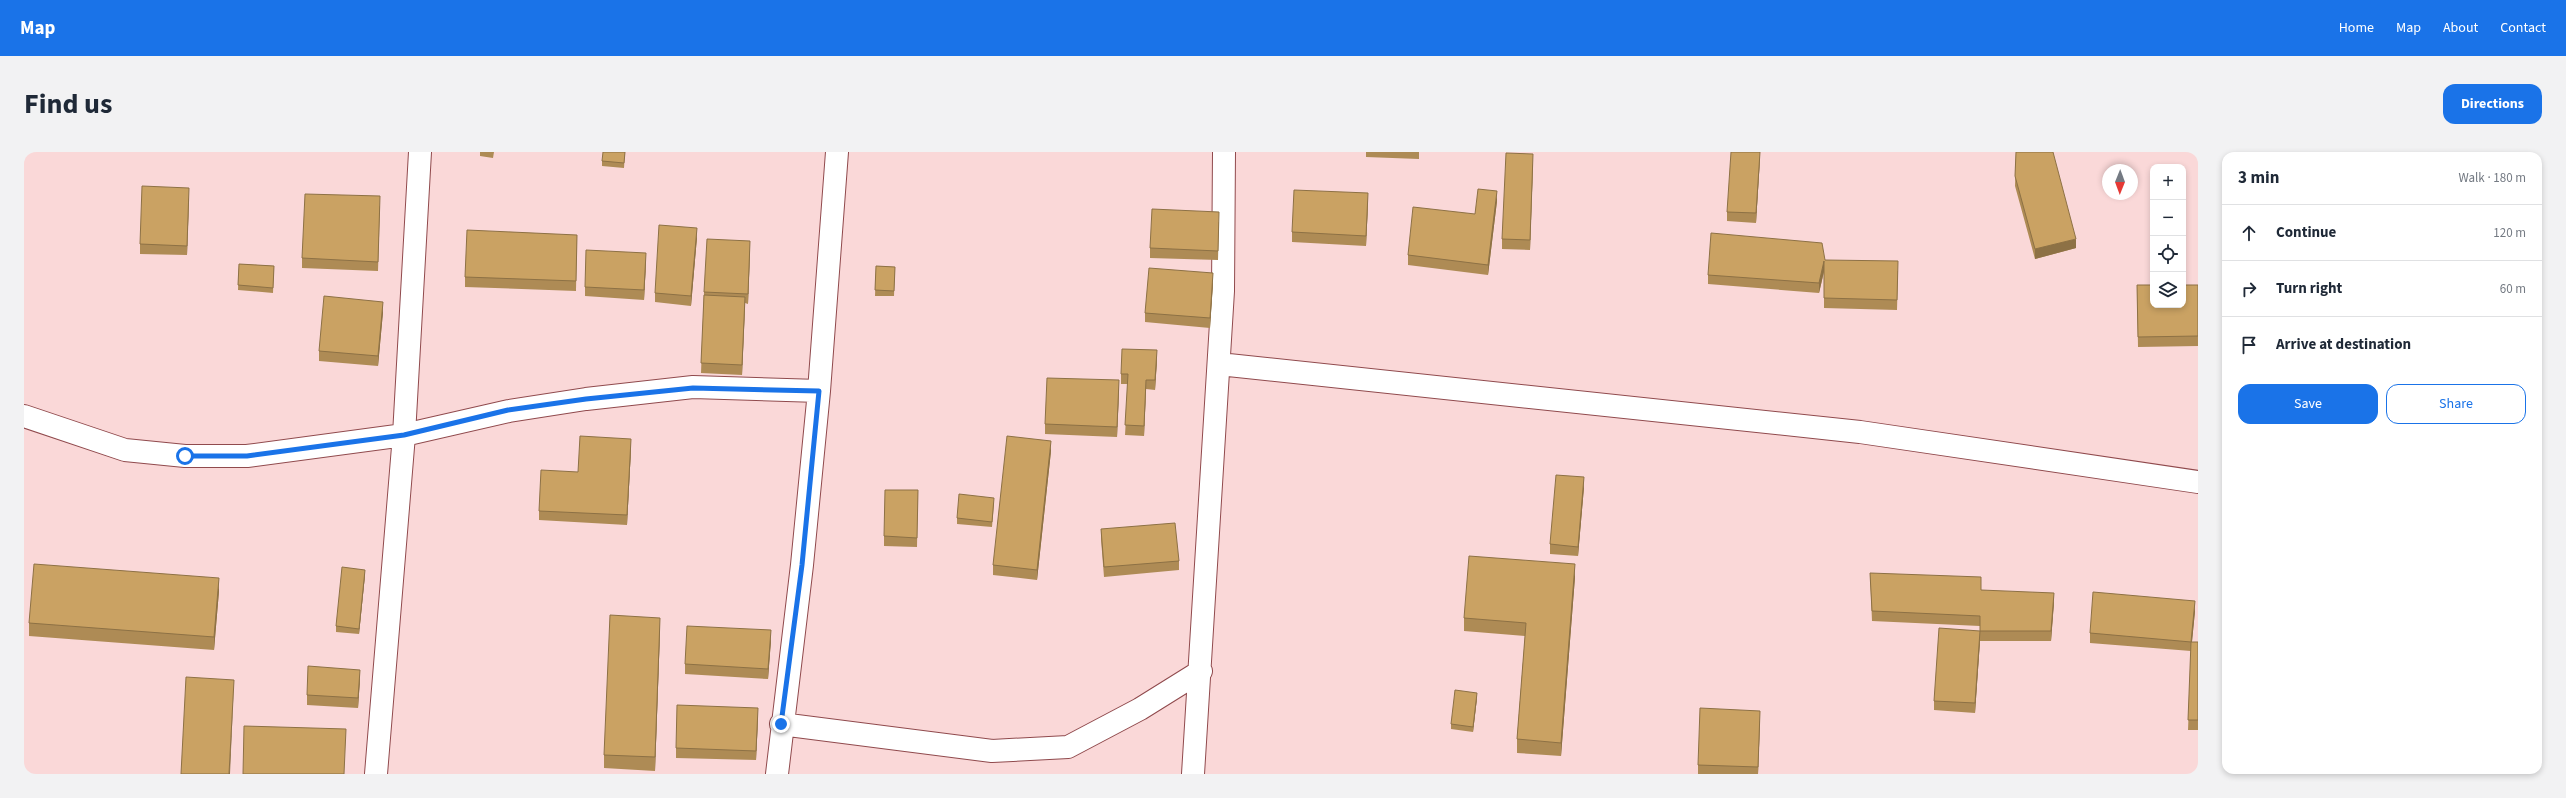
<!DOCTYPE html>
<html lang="en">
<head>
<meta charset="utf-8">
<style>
  body { margin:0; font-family:"Source Sans 3",sans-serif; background:#f2f2f3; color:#1f2937 }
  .controls { position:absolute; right:12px; top:12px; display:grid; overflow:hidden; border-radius:8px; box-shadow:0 2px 6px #0003 }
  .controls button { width:36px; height:36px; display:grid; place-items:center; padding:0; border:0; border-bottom:1px solid #e0e1e3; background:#fff; color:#1f2937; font:20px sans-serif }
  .compass { position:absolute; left:2078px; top:12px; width:36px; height:36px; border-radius:50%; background:#fff; box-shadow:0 2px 6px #0003; rotate:181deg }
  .stop { position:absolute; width:12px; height:12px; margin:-9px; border:3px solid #1a73e8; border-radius:50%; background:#fff }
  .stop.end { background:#1a73e8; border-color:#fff; box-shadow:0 1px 4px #0008 }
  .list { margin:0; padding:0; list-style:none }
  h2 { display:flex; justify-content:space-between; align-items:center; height:52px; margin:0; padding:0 16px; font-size:17px }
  h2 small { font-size:13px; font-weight:400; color:#747a83 }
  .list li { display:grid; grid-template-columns:26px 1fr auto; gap:12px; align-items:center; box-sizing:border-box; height:56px; padding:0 16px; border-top:1px solid #e0e1e3 }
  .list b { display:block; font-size:15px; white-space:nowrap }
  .list em { font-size:13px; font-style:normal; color:#747a83 }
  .actions { display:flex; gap:8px; padding:12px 16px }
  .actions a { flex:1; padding:9px 0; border:1px solid #1a73e8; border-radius:12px; text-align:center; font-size:14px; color:#1a73e8 }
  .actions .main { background:#1a73e8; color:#fff }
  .icon { flex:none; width:22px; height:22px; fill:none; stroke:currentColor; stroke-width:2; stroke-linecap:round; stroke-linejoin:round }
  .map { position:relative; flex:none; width:2174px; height:622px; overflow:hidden; border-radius:12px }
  header { display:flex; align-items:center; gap:24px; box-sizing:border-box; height:56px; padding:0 20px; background:#1a73e8; color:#fff }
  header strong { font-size:19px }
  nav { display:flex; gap:22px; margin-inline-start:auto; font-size:14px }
  .intro { display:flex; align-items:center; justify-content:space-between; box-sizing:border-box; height:96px; padding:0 24px }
  h1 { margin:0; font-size:28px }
  .button { padding:10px 18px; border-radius:12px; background:#1a73e8; color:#fff; font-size:14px; font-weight:700 }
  main { display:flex; gap:24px; padding:0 24px }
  aside { flex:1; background:#fff; border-radius:12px; box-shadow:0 2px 6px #0003 }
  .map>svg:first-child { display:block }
</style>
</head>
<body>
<header>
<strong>Map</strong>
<nav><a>Home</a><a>Map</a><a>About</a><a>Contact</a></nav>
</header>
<div class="intro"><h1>Find us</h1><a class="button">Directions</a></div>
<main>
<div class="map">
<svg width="2174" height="622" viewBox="0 0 2174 622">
  <rect width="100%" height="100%" fill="#fad8d8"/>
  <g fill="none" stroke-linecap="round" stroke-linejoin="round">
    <defs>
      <path id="minor" d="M 1195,212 L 1836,280 L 2174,330
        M 0,264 L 101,298 L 161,304 L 223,304 L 380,283 L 485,259 L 562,247 L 669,235 L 795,239
        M 757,572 L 968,599 L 1044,595 L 1116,557 L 1177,519
        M 352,622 L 380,283 L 396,0
        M 753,622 L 778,413 L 795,239 L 813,0
        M 1169,622 L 1199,139 L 1200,0"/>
    </defs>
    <!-- minor casing -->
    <use href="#minor" stroke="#904a4d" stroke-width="24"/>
    <!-- minor -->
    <use href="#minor" stroke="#fff" stroke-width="22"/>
  </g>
  <!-- wall -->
  <path fill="#ae8b55" d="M 456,0 L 470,0 L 469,6 L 456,4 Z
    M 601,0 L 600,16 L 578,14 L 578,9 Z
    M 1342,0 L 1395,0 L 1395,7 L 1342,5 Z
    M 1992,0 L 2052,96 L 2011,107 L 1991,34 Z
    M 1736,6 L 1732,71 L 1703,69 L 1703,60 Z
    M 1509,12 L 1506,98 L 1478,97 L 1478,87 Z
    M 165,46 L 163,103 L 116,102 L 116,92 Z
    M 1473,49 L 1464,123 L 1384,113 L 1384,103 Z
    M 1344,51 L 1342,94 L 1268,90 L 1268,80 Z
    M 356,54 L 354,119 L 278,116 L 278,106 Z
    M 1195,70 L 1194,108 L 1126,106 L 1126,96 Z
    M 553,83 L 552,139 L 441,135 L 441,125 Z
    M 673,85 L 667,154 L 631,150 L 631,141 Z
    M 726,99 L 724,152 L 721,151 L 718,223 L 677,221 L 680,140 Z
    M 1801,108 L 1874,119 L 1873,158 L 1800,156 L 1800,120 L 1795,141 L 1684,132 L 1684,123 Z
    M 622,110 L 620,148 L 561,144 L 561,135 Z
    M 215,112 L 250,114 L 249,141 L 214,138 Z
    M 852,114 L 871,115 L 870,144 L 851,144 Z
    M 1189,131 L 1186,176 L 1121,170 L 1121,161 Z
    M 2113,133 L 2174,133 L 2174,194 L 2114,195 Z
    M 359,160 L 354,214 L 295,209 L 295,199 Z
    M 1133,208 L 1131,238 L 1122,237 L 1120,284 L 1101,283 L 1104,232 L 1097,232 L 1097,222 Z
    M 1095,238 L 1093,285 L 1021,282 L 1021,272 Z
    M 607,297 L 603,373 L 515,368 L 515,359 L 554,320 Z
    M 1027,299 L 1013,428 L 969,423 L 969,413 Z
    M 1560,335 L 1554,404 L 1526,402 L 1526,392 Z
    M 894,338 L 893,395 L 860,394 L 860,384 Z
    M 970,351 L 968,375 L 933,372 L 933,366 Z
    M 1077,377 L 1155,409 L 1155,418 L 1080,425 L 1077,387 Z
    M 1846,421 L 1957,438 L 2030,450 L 2027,489 L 1956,489 L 1951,561 L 1910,558 L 1910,549 L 1956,479 L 1956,474 L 1848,469 Z
    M 341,423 L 335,482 L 312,480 L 312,474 Z
    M 1551,425 L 1537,604 L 1493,601 L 1493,587 L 1501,484 L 1440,479 L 1440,466 Z
    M 195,439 L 190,498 L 5,484 L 5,471 Z
    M 2171,459 L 2168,490 L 2174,490 L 2174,578 L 2164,578 L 2167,499 L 2066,491 L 2066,481 Z
    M 636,479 L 631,619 L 580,616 L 580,603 Z
    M 747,488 L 744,527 L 661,522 L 661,512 Z
    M 336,527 L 334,556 L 283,553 L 283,543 Z
    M 1453,546 L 1449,580 L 1427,577 L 1427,572 Z
    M 734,566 L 732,608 L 652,606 L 652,596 Z
    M 1736,569 L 1734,622 L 1674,622 L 1674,613 Z"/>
  <!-- shaded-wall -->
  <path fill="#8d7145" d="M 1736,0 L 1736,6 L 1732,71 L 1732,61 Z
    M 1509,2 L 1509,12 L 1506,98 L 1506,88 Z
    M 165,36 L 165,46 L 163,103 L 163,94 Z
    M 1473,39 L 1473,49 L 1464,123 L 1464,113 Z
    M 1344,41 L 1344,51 L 1342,94 L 1342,84 Z
    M 673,76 L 673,85 L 667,154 L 667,144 Z
    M 2052,87 L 2052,96 L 2011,107 L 2011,97 Z
    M 726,89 L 726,99 L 724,152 L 724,142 Z
    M 622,101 L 622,110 L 620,148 L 620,138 Z
    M 1800,109 L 1800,119 L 1795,141 L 1795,131 Z
    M 1189,121 L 1189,131 L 1186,176 L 1186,166 Z
    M 721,145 L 721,155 L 718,223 L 718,213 Z
    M 359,150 L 359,160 L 354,214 L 354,204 Z
    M 1133,198 L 1133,208 L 1131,238 L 1131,228 Z
    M 1095,228 L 1095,238 L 1093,285 L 1093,275 Z
    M 1122,228 L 1122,237 L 1120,284 L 1120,274 Z
    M 607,287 L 607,297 L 603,373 L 603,363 Z
    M 1027,289 L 1027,299 L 1013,428 L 1013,418 Z
    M 1560,325 L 1560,335 L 1554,404 L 1554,395 Z
    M 1551,412 L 1551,425 L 1537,604 L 1537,591 Z
    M 341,418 L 341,423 L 335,482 L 335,477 Z
    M 195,426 L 195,439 L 190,498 L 190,485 Z
    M 2030,441 L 2030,450 L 2027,489 L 2027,479 Z
    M 2171,449 L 2171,459 L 2167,499 L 2167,490 Z
    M 636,466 L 636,479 L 631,619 L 631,605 Z
    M 747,478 L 747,488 L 744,527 L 744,517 Z
    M 1956,479 L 1956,489 L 1951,561 L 1951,551 Z
    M 336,518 L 336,527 L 334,556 L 334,546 Z
    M 210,528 L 206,622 L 205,622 Z
    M 1453,541 L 1453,546 L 1449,580 L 1449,575 Z
    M 734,556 L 734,566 L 732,608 L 732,599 Z
    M 1736,559 L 1736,569 L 1734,622 L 1734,615 Z"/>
  <!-- building -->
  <path fill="#caa263" stroke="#8d7145" d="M 579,0 L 601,0 L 600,11 L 578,9 Z
    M 1707,0 L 1736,0 L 1732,61 L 1703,60 Z
    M 1992,0 L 2029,0 L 2052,87 L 2011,97 L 1991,24 Z
    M 1482,1 L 1509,2 L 1506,88 L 1478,87 Z
    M 118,34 L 165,36 L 163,94 L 116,92 Z
    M 1454,37 L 1473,39 L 1464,113 L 1384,103 L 1389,55 L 1451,62 Z
    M 1270,38 L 1344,41 L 1342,84 L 1268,80 Z
    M 281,42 L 356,44 L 354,110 L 278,106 Z
    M 1128,57 L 1195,60 L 1194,99 L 1126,96 Z
    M 635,73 L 673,76 L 667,144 L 631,141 Z
    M 443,78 L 553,83 L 552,129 L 441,125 Z
    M 1687,81 L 1798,91 L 1801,108 L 1874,109 L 1873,148 L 1800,146 L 1800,109 L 1795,131 L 1684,123 Z
    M 683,87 L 726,89 L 724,142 L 680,140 Z
    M 562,98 L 622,101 L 620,138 L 561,135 Z
    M 215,112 L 250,114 L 249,136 L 214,133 Z
    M 852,114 L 871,115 L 870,139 L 851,138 Z
    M 1125,116 L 1189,121 L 1186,166 L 1121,161 Z
    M 2113,133 L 2129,133 L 2129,153 L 2159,153 L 2159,133 L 2174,133 L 2174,184 L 2114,185 Z
    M 680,143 L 721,145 L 718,213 L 677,211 Z
    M 300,144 L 359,150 L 354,204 L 295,199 Z
    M 1098,197 L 1133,198 L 1131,228 L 1122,228 L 1120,274 L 1101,273 L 1104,222 L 1097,222 Z
    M 1023,226 L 1095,228 L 1093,275 L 1021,272 Z
    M 556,284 L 607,287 L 603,363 L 515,359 L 517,318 L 554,320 Z
    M 983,284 L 1027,289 L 1013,418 L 969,413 Z
    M 1532,323 L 1560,325 L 1554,395 L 1526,392 Z
    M 861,338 L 894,338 L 893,386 L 860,384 Z
    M 935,342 L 970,346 L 968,370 L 933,366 Z
    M 1151,371 L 1155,409 L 1080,415 L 1077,377 Z
    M 1445,404 L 1551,412 L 1537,591 L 1493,587 L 1502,471 L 1440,466 Z
    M 10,412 L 195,426 L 190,485 L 5,471 Z
    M 318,415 L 341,418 L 335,477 L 312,474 Z
    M 1846,421 L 1957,425 L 1957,438 L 2030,441 L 2027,479 L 1956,479 L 1956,464 L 1848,459 Z
    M 2069,440 L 2171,449 L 2167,490 L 2066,481 Z
    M 586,463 L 636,466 L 631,605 L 580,603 Z
    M 663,474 L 747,478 L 744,517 L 661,512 Z
    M 1915,476 L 1956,479 L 1951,551 L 1910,549 Z
    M 2167,490 L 2174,490 L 2174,568 L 2164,568 Z
    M 284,514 L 336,518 L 334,546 L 283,543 Z
    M 162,525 L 210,528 L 205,622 L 157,622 Z
    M 1431,538 L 1453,541 L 1449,575 L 1427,572 Z
    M 653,553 L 734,556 L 732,599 L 652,596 Z
    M 1676,556 L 1736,559 L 1734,615 L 1674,613 Z
    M 220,574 L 322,577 L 320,622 L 219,622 Z"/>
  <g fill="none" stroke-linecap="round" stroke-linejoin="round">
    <!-- route -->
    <path stroke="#1a73e8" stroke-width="5" d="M 161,304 L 223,304 L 380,283 L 484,258 L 562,247 L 669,236 L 795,239 L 778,413 L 757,572"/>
  </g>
</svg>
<div class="controls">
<button>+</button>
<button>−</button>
<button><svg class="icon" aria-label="locate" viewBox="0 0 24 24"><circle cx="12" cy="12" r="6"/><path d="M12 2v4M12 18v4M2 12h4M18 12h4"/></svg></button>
<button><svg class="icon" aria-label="layers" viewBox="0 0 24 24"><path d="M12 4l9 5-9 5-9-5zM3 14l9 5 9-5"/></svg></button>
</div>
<svg class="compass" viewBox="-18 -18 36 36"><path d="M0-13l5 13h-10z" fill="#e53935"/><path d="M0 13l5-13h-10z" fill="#747a83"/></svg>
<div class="stop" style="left:161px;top:304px"></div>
<div class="stop end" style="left:757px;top:572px"></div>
</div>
<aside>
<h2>3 min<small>Walk · 180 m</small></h2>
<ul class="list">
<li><svg class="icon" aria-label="ahead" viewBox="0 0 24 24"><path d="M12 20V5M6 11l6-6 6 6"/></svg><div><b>Continue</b></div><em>120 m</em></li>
<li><svg class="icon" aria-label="right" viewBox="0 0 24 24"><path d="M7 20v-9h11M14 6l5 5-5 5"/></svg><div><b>Turn right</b></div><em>60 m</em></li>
<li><svg class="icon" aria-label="arrive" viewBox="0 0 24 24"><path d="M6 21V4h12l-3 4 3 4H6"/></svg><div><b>Arrive at destination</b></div></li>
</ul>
<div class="actions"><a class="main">Save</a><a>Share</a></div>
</aside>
</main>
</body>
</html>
